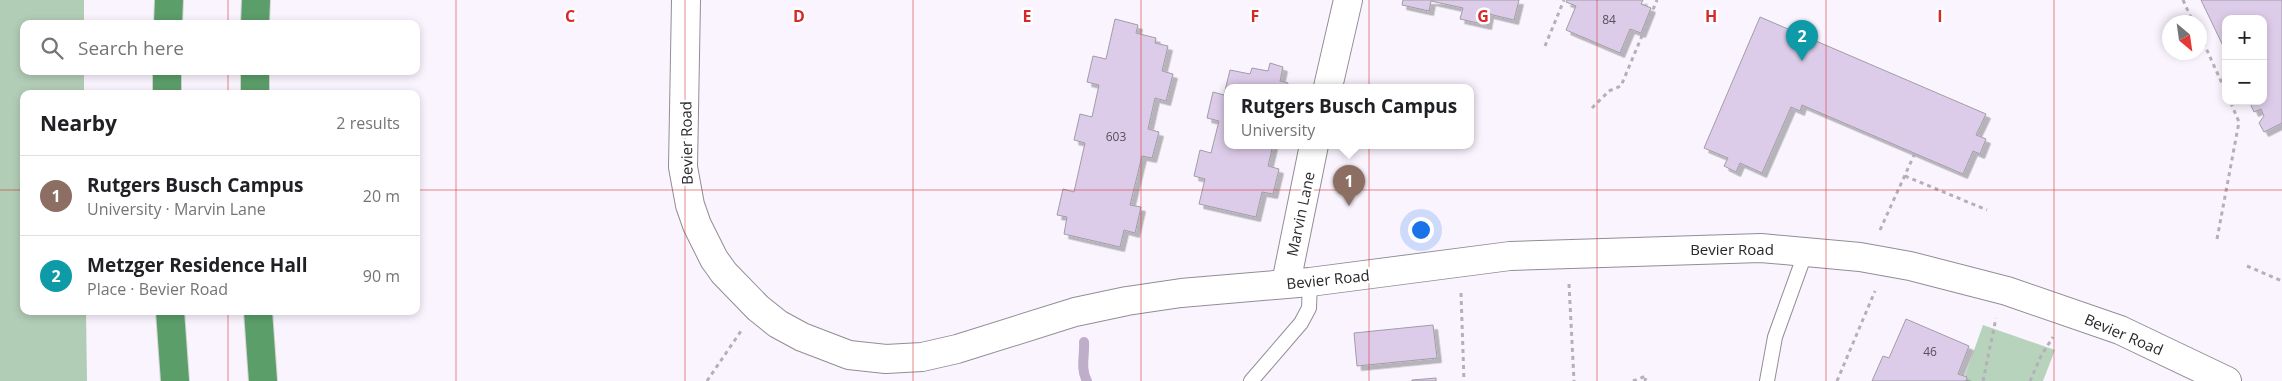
<!DOCTYPE html>
<html lang="en">
<head>
<meta charset="utf-8">
<style>
  body { margin:0; font-family:"Open Sans",sans-serif; background:#f2f2f2; color:#202124 }
  .controls { position:absolute; right:15px; top:15px; display:grid; overflow:hidden; border-radius:10px; box-shadow:0 2px 8px #0003 }
  .controls button { width:45px; height:45px; display:grid; place-items:center; padding:0; border:0; border-bottom:1px solid #e0e0e0; background:#fff; color:#202124; font:25px sans-serif }
  .compass { position:absolute; left:2162px; top:15px; width:45px; height:45px; border-radius:50%; background:#fff; box-shadow:0 2px 8px #0003; rotate:151deg }
  .you { position:absolute; left:1420px; top:229px; width:18px; height:18px; margin:-12px; border:4px solid #fff; border-radius:50%; background:#1a73e8; box-shadow:0 0 0 8px #1a73e833 }
  .badge { display:grid; place-items:center; width:32px; height:32px; border-radius:50%; background:#d93025; color:#fff; font-size:16px; font-weight:700 }
  .pin { position:absolute; translate:-50% -41px; filter:drop-shadow(0 1px 2px #0008) }
  .pin::after { content:''; position:absolute; top:26px; width:18px; height:15px; background:inherit; clip-path:polygon(0 0,100% 0,50% 100%) }
  .popup { position:absolute; left:1224px; top:84px; width:250px; height:65px; box-sizing:border-box; display:grid; place-content:center; border-radius:10px; background:#fff; filter:drop-shadow(0 1px 4px #0005); font-size:16px; white-space:nowrap; color:#757577 }
  .popup b { font-size:19px; color:#202124 }
  .popup::after { content:''; position:absolute; left:50%; top:100%; margin-left:-10px; border:10px solid transparent; border-top-color:#fff }
  .list { margin:0; padding:0; list-style:none }
  h2 { display:flex; justify-content:space-between; align-items:center; height:65px; margin:0; padding:0 20px; font-size:21px }
  h2 small { font-size:16px; font-weight:400; color:#757577 }
  .list li { display:grid; grid-template-columns:32px 1fr auto; gap:15px; align-items:center; box-sizing:border-box; height:80px; padding:0 20px; border-top:1px solid #e0e0e0 }
  .list b { display:block; font-size:19px; white-space:nowrap }
  .list p { margin:0; font-size:16px; white-space:nowrap; color:#757577 }
  .list em { font-size:16px; font-style:normal; color:#757577 }
  .icon { flex:none; width:28px; height:28px; fill:none; stroke:currentColor; stroke-width:2; stroke-linecap:round; stroke-linejoin:round }
  .map { position:relative; flex:none; width:2282px; height:381px; overflow:hidden }
  .search { position:absolute; background:#fff; box-shadow:0 2px 8px #0003; left:20px; top:20px; width:400px; height:55px; display:flex; align-items:center; gap:12px; box-sizing:border-box; padding:0 18px; border-radius:10px; color:#757577; font-size:19px }
  .panel { position:absolute; background:#fff; box-shadow:0 2px 8px #0003; left:20px; top:90px; width:400px; height:225px; border-radius:10px }
  .map>svg:first-child { display:block }
</style>
</head>
<body>
<div class="map">
<svg width="2282" height="381" viewBox="0 0 2282 381">
  <defs>
    <filter id="shadow"><feDropShadow dx="4.5" dy="4.5" stdDeviation="0" flood-color="#0004"/></filter>
  </defs>
  <rect width="100%" height="100%" fill="#faf4fe"/>
  <!-- green -->
  <path fill="#b8d3bc" d="M 1983,325 L 2055,350 L 2043,381 L 1963,381 Z"/>
  <!-- forest -->
  <path fill="#b2cdb6" d="M 0,0 L 84,0 L 84,24 L 24,24 L 24,71 L 84,71 L 84,94 L 24,94 L 24,311 L 86,311 L 87,381 L 0,381 Z"/>
  <g fill="none" stroke-linecap="round" stroke-linejoin="round">
    <!-- stream -->
    <path stroke="#bfaeca" stroke-width="10" d="M 1084,342 C 1085,356 1080,368 1087,381"/>
  </g>
  <!-- building -->
  <path fill="#ddcce9" stroke="#a19ca5" filter="url(#shadow)" d="M 1403,0 L 1519,0 L 1514,20 L 1489,14 L 1487,25 L 1460,19 L 1463,8 L 1431,1 L 1429,11 L 1402,5 Z
    M 1567,0 L 1643,0 L 1641,4 L 1651,8 L 1641,33 L 1630,29 L 1620,53 L 1566,30 L 1576,6 L 1566,2 Z
    M 2201,0 L 2282,0 L 2282,123 L 2264,132 L 2259,123 L 2264,116 L 2261,109 L 2254,112 L 2249,101 L 2263,101 L 2263,19 L 2226,19 L 2226,52 Z
    M 1760,17 L 1986,114 L 1976,135 L 1986,139 L 1980,154 L 1973,151 L 1963,174 L 1802,105 L 1800,111 L 1791,107 L 1762,173 L 1740,163 L 1736,172 L 1724,166 L 1728,158 L 1704,148 Z
    M 1115,19 L 1138,25 L 1136,33 L 1156,38 L 1155,43 L 1168,46 L 1162,71 L 1173,74 L 1166,101 L 1155,98 L 1148,129 L 1159,132 L 1152,158 L 1142,156 L 1130,205 L 1141,207 L 1135,233 L 1124,230 L 1120,247 L 1064,234 L 1067,217 L 1057,215 L 1063,189 L 1074,192 L 1085,143 L 1074,140 L 1080,114 L 1092,117 L 1099,85 L 1087,82 L 1093,56 L 1106,59 Z
    M 1270,63 L 1283,67 L 1280,81 L 1288,83 L 1287,87 L 1228,87 L 1228,145 L 1273,145 L 1268,166 L 1279,169 L 1273,194 L 1262,192 L 1256,217 L 1199,204 L 1205,179 L 1194,176 L 1200,150 L 1211,153 L 1219,121 L 1207,118 L 1213,92 L 1224,95 L 1230,70 L 1250,74 L 1252,68 L 1268,71 Z
    M 1906,319 L 1969,346 L 1958,374 L 1967,377 L 1966,381 L 1872,381 L 1883,356 L 1889,358 Z
    M 1433,325 L 1437,358 L 1357,366 L 1354,333 Z
    M 1436,378 L 1436,381 L 1412,381 L 1412,380 Z"/>
  <g fill="none" stroke-linecap="round" stroke-linejoin="round">
    <defs>
      <path id="lane" d="M 1251,381 L 1301,323 L 1309,308 L 1310,282
        M 1767,381 L 1775,337 L 1806,251"/>
      <path id="street" d="M 686,0 L 683,167 L 690,205 L 697,225 L 714,259 L 724,273 L 758,308 L 778,324 L 802,337 L 849,355 L 886,359 L 922,357 L 957,349 L 1075,312 L 1127,301 L 1181,293 L 1310,282 L 1510,256 L 1761,248 L 1860,257 L 1910,266 L 2007,291 L 2120,330 L 2227,381
        M 1328,87 L 1348,0
        M 1286,283 L 1314,145"/>
      <path id="highway" d="M 168,24 L 169,0
        M 255,24 L 256,0
        M 167,94 L 167,71
        M 255,94 L 255,71
        M 170,311 L 175,381
        M 258,311 L 263,381"/>
    </defs>
    <!-- lane casing -->
    <use href="#lane" stroke="#928d95" stroke-width="16"/>
    <!-- street casing -->
    <use href="#street" stroke="#928d95" stroke-width="30"/>
    <!-- highway casing -->
    <use href="#highway" stroke="#d4d4d4" stroke-width="30"/>
    <!-- path -->
    <path stroke="#b5b0b8" stroke-width="3" stroke-dasharray="4 4" stroke-linecap="butt" d="M 2183,0 L 2193,22
      M 2200,35 L 2226,92
      M 1545,46 L 1564,0
      M 1592,108 L 1609,91 L 1621,86 L 1657,0
      M 1905,176 L 1987,210
      M 1880,230 L 1915,153
      M 2217,239 L 2239,122 L 2230,101
      M 2247,266 L 2282,281
      M 1569,284 L 1574,381
      M 1461,293 L 1464,381
      M 707,381 L 741,331
      M 1633,381 L 1646,376 L 1645,381
      M 1837,381 L 1875,291
      M 1983,381 L 1996,318
      M 2030,381 L 2041,356 L 2053,337"/>
    <!-- lane -->
    <use href="#lane" stroke="#fff" stroke-width="14"/>
    <!-- street -->
    <use href="#street" stroke="#fff" stroke-width="28"/>
    <!-- highway -->
    <use href="#highway" stroke="#5b9e6a" stroke-width="28"/>
  </g>
  <!-- grid -->
  <path fill="none" stroke="#d62828" stroke-width="1" stroke-opacity="0.55" d="M 228,0 L 228,24M 456,0 L 456,381M 685,0 L 685,381M 913,0 L 913,381M 1141,0 L 1141,381M 1369,0 L 1369,381M 1597,0 L 1597,381M 1826,0 L 1826,381M 2054,0 L 2054,381M 228,71 L 228,94M 0,190 L 24,190M 416,190 L 2282,190M 228,311 L 228,381"/>
  <g text-anchor="middle" dominant-baseline="central" stroke-width="5" stroke-linejoin="round" paint-order="stroke">
    <!-- number labels -->
    <g font-size="12" fill="#56505a">
      <text x="1609" y="19">84</text>
      <text x="1116" y="136">603</text>
      <text x="1930" y="351">46</text>
    </g>
    <!-- street labels -->
    <g font-size="15" fill="#29272a" stroke="#fff">
      <text transform="translate(686 143) rotate(-91)">Bevier Road</text>
      <text transform="translate(1300 214) rotate(-78)">Marvin Lane</text>
      <text x="1732" y="249">Bevier Road</text>
      <text transform="translate(1328 279) rotate(-6)">Bevier Road</text>
      <text transform="translate(2124 334) rotate(23)">Bevier Road</text>
    </g>
  </g>
  <g font-size="16" text-anchor="middle" font-weight="bold" fill="#d62828" stroke="#fff" stroke-width="5" stroke-linejoin="round" paint-order="stroke">
    <text x="570" y="22">C</text>
    <text x="799" y="22">D</text>
    <text x="1027" y="22">E</text>
    <text x="1255" y="22">F</text>
    <text x="1483" y="22">G</text>
    <text x="1711" y="22">H</text>
    <text x="1940" y="22">I</text>
  </g>
</svg>
<div class="controls">
<button>+</button>
<button>−</button>
</div>
<svg class="compass" viewBox="-18 -18 36 36"><path d="M0-13l5 13h-10z" fill="#e53935"/><path d="M0 13l5-13h-10z" fill="#757577"/></svg>
<div class="you"></div>
<div class="pin badge" style="left:1349px;top:206px;background:#8d6e63">1</div>
<div class="popup"><b>Rutgers Busch Campus</b>University</div>
<div class="pin badge" style="left:1802px;top:61px;background:#0f9aa8">2</div>
<div class="search"><svg class="icon" aria-label="search" viewBox="0 0 24 24"><circle cx="10" cy="10" r="6"/><path d="M15 15l6 6"/></svg>Search here</div>
<section class="panel">
<h2>Nearby<small>2 results</small></h2>
<ul class="list">
<li><span class="badge" style="background:#8d6e63">1</span><div><b>Rutgers Busch Campus</b><p>University · Marvin Lane</p></div><em>20 m</em></li>
<li><span class="badge" style="background:#0f9aa8">2</span><div><b>Metzger Residence Hall</b><p>Place · Bevier Road</p></div><em>90 m</em></li>
</ul>
</section>
</div>
</body>
</html>
